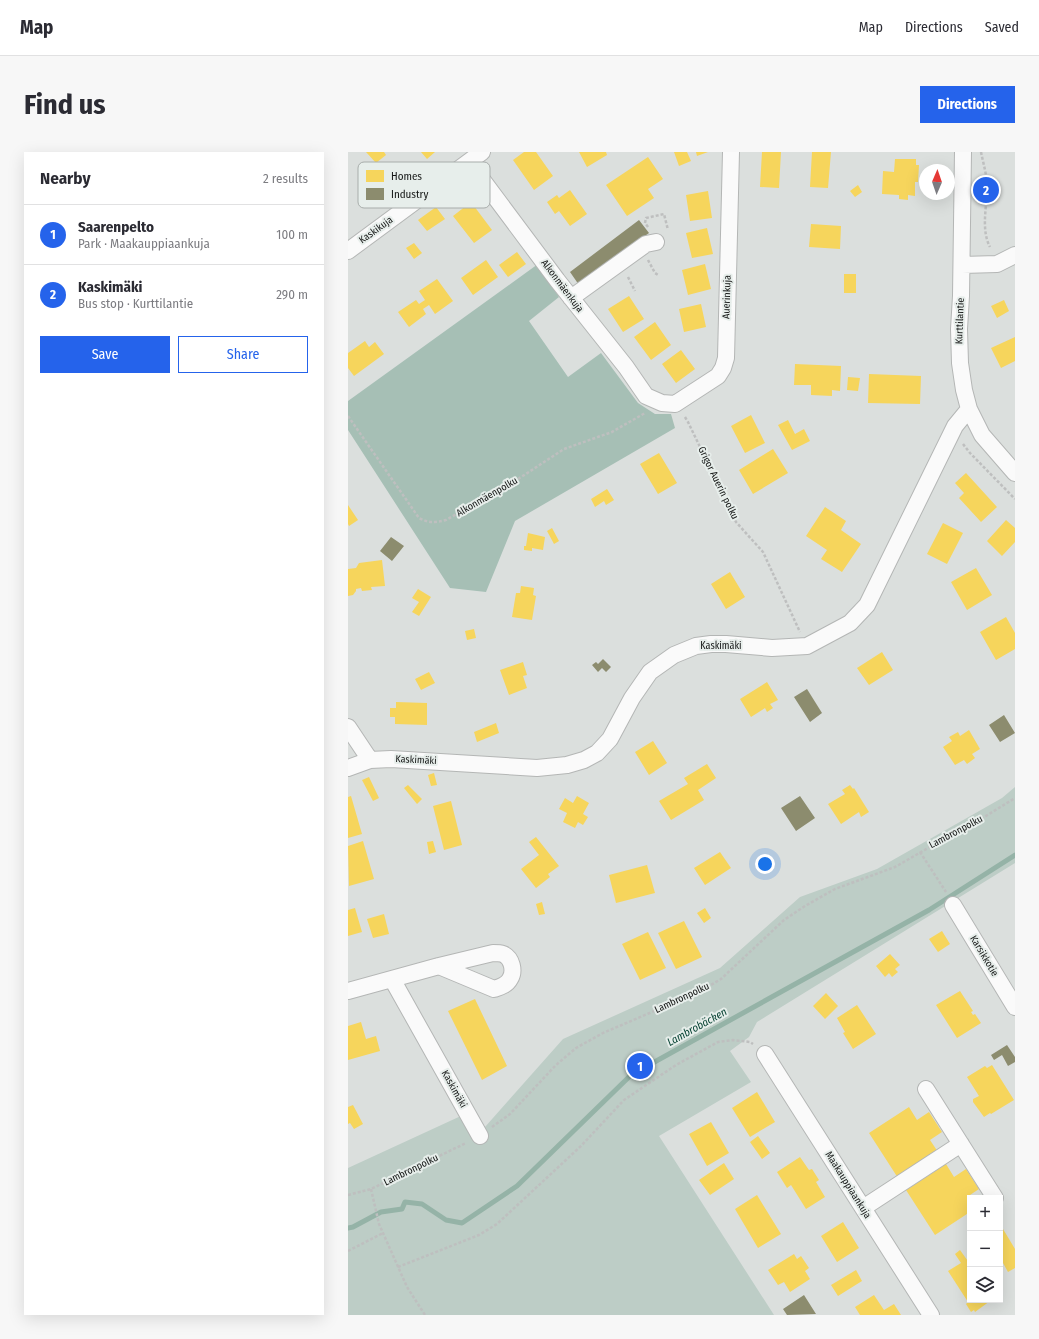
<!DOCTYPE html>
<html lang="en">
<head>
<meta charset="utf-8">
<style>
  body { margin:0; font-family:"Fira Sans Condensed",sans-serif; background:#f7f7f7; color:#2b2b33 }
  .controls { position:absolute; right:12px; bottom:12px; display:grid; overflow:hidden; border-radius:0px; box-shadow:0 4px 16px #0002 }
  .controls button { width:36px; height:36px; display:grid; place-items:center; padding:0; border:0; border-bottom:1px solid #e1e1e2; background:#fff; color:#2b2b33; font:20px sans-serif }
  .compass { position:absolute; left:571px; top:12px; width:36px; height:36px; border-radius:50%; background:#fff; box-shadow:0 4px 16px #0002; rotate:2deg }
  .you { position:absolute; left:417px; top:712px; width:14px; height:14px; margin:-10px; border:3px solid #fff; border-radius:50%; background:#1a73e8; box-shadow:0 0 0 6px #1a73e833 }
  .badge { display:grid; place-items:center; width:26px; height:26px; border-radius:50%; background:#2563eb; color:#fff; font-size:13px; font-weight:700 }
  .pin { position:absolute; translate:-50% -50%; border:2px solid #fff; box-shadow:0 1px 4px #0006 }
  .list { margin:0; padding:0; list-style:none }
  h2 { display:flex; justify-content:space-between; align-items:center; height:52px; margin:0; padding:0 16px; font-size:17px }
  h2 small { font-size:13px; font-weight:400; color:#7c7c81 }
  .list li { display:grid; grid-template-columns:26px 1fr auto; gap:12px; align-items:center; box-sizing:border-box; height:60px; padding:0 16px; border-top:1px solid #e1e1e2 }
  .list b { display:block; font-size:15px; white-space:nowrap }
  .list p { margin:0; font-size:13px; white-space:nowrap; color:#7c7c81 }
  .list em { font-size:13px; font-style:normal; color:#7c7c81 }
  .actions { display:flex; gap:8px; padding:12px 16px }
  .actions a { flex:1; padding:9px 0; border:1px solid #2563eb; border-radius:0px; text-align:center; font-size:14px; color:#2563eb }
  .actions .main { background:#2563eb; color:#fff }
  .icon { flex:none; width:22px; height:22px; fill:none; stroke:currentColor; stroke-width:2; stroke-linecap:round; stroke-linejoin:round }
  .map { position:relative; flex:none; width:667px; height:1163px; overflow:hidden; border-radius:0px }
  header { display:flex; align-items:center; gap:24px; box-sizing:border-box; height:56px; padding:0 20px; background:#fff; border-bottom:1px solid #e1e1e2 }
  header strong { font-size:19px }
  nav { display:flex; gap:22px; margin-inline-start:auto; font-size:14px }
  .intro { display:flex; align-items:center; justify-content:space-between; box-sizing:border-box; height:96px; padding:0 24px }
  h1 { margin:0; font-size:28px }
  .button { padding:10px 18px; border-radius:0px; background:#2563eb; color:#fff; font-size:14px; font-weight:700 }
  main { display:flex; gap:24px; padding:0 24px }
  aside { flex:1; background:#fff; border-radius:0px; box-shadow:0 4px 16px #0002 }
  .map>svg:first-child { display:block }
</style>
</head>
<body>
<header>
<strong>Map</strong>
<nav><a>Map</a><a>Directions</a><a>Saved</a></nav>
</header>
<div class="intro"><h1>Find us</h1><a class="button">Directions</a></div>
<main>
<aside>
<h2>Nearby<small>2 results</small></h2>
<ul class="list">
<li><span class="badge">1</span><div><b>Saarenpelto</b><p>Park · Maakauppiaankuja</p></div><em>100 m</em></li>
<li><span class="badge">2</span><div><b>Kaskimäki</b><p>Bus stop · Kurttilantie</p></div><em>290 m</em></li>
</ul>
<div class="actions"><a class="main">Save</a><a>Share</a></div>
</aside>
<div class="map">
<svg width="667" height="1163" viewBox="0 0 667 1163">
  <rect width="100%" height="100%" fill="#dbdfdd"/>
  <!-- green -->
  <path fill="#bdcdc6" d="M 667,635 L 667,711 L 409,870 L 401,885 L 382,899 L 403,930 L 311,984 L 426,1163 L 0,1163 L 0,1016 L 115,963 L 124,979 L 137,975 L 215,887 L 372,816 L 452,745 L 529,717 L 654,646 Z"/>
  <!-- forest -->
  <path fill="#a6bfb5" d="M 190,112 L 211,145 L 181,169 L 220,225 L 253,201 L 290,251 L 307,262 L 323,262 L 327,276 L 167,369 L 138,440 L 102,436 L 0,278 L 0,249 Z"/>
  <!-- homes -->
  <path fill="#f6d55c" d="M 18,0 L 36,0 L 38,3 L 28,11 Z
    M 73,0 L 87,0 L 79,7 Z
    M 176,0 L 188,0 L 205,24 L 186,38 L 165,8 Z
    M 231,0 L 258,0 L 259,3 L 239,15 Z
    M 326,0 L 339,0 L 343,9 L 331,14 Z
    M 348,0 L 360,0 L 349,4 Z
    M 414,0 L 433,0 L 431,36 L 412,35 Z
    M 464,0 L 483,0 L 480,36 L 462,35 Z
    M 300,5 L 315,27 L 300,37 L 306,46 L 279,64 L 258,33 Z
    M 547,7 L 568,7 L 568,13 L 571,13 L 570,30 L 567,30 L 567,44 L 560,43 L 560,48 L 551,47 L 551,43 L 534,42 L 535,19 L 546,20 Z
    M 510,33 L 514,40 L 507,45 L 502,39 Z
    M 222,38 L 239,62 L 222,74 L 211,59 L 207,62 L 199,50 L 209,43 L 211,46 Z
    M 360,39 L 364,66 L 342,69 L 338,43 Z
    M 123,50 L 144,78 L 126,91 L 105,64 Z
    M 88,55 L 97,67 L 79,79 L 70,68 Z
    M 463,72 L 493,74 L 492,97 L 461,95 Z
    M 359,76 L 365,102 L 344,106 L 338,81 Z
    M 66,91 L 74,101 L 66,107 L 58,96 Z
    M 169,100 L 178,112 L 160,125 L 151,113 Z
    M 138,108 L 150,125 L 125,143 L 113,126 Z
    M 357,112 L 363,137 L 340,143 L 334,118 Z
    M 496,122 L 508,122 L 508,141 L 496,141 Z
    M 89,127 L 105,149 L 87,162 L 81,153 L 75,157 L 78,162 L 61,175 L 50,160 L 68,148 L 71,152 L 77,148 L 71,139 Z
    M 281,144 L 296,167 L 275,180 L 260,157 Z
    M 656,148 L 661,159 L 649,166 L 643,154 Z
    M 353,152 L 358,175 L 336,180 L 331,157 Z
    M 307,170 L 323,193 L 303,208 L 286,185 Z
    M 667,185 L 667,209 L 653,216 L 643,196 Z
    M 17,189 L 21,195 L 27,190 L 36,202 L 6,224 L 0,216 L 0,201 Z
    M 333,198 L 347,217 L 328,231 L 314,212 Z
    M 447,212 L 493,214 L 492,239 L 484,238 L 484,244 L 463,243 L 463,233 L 446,233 Z
    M 521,222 L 573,224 L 572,252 L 520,251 Z
    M 500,225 L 512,226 L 510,239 L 499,238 Z
    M 403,263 L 417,291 L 397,301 L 383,274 Z
    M 440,268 L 447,282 L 456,277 L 462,289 L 444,298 L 430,273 Z
    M 425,297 L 440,321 L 405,342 L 391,318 Z
    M 311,301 L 329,331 L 310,342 L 292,312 Z
    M 618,321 L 649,355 L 633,370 L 611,346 L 616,341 L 607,331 Z
    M 259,337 L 266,348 L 258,353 L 256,349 L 247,355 L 243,347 Z
    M 0,353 L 10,368 L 1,374 L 0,372 Z
    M 477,355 L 498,369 L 493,378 L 513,392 L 494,420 L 473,407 L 479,398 L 458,384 Z
    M 658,368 L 667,376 L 667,390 L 654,404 L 639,389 Z
    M 595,371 L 615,381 L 599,412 L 579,402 Z
    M 204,376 L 211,389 L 206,392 L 199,379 Z
    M 180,381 L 197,385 L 195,398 L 184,396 L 184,399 L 176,398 L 176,394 L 178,394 Z
    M 34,408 L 37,434 L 23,435 L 24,438 L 14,439 L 13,436 L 8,437 L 8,439 L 5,443 L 0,444 L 0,417 L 8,416 L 11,411 Z
    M 628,416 L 644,443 L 619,458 L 603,430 Z
    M 382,420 L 397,445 L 378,457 L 363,432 Z
    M 173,434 L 186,436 L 185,443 L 188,444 L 184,468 L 164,465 L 168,441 L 172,441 Z
    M 70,437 L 83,445 L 71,464 L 64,460 L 71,450 L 64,446 Z
    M 658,465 L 667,481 L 667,497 L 648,508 L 632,480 Z
    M 126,477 L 128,486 L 119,488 L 117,479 Z
    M 534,500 L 545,518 L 521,533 L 509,516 Z
    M 175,510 L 179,523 L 175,524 L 179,536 L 161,543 L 152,518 Z
    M 81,520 L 87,531 L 73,538 L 67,527 Z
    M 419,530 L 430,548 L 422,552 L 425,556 L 419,560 L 417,556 L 403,565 L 392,547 Z
    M 48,550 L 79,551 L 79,573 L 47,572 L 47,565 L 42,565 L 42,556 L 48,556 Z
    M 148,571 L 151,581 L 129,590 L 126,580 Z
    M 621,578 L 632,597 L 624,602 L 627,606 L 619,612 L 616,608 L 607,613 L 595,595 L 604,589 L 601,585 L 610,580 L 612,584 Z
    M 305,589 L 319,611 L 301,623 L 287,600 Z
    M 359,612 L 368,626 L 350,638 L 356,648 L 323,668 L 311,649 L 340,632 L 336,626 Z
    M 86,621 L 89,633 L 83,634 L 80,623 Z
    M 21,625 L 31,646 L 25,649 L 14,628 Z
    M 60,633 L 74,647 L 69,652 L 56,636 Z
    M 502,633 L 505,637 L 506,636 L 521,660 L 513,665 L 511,660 L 493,672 L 480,652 L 497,642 L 494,638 Z
    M 3,644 L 14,682 L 0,686 L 0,645 Z
    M 229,644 L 241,651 L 235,662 L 240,665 L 235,673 L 230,670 L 227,676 L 215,670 L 219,661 L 211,657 L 217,646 L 225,651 Z
    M 103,649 L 114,693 L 96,698 L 85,654 Z
    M 188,685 L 211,714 L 200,722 L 202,725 L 188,736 L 173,717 L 191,703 L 181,690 Z
    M 15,689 L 26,727 L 1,734 L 0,694 Z
    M 85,689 L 88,700 L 81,702 L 79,690 Z
    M 372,700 L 383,716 L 357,733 L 346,716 Z
    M 299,713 L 307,741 L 268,751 L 261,723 Z
    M 194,750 L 197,762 L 191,763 L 188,752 Z
    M 7,756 L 14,780 L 0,784 L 0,758 Z
    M 357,756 L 363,766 L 356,771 L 349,761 Z
    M 36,762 L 41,782 L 25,786 L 19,767 Z
    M 336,769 L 354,805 L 328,817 L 310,781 Z
    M 594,779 L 602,792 L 590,800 L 581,787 Z
    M 300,780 L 318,816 L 292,828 L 274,792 Z
    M 542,802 L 552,813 L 547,817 L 550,820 L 544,825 L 541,821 L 537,825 L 528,814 Z
    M 612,839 L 625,859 L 623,860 L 625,863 L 627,862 L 633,871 L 609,886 L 588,853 Z
    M 478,841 L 490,854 L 477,867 L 465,854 Z
    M 127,847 L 159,914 L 134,928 L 100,859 Z
    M 509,853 L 528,882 L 505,897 L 495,881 L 497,880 L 489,866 Z
    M 13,870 L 18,887 L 28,884 L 32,899 L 0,908 L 0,874 Z
    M 644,913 L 666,948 L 643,962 L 642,961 L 636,965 L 625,950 L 625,947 L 631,944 L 619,925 L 637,914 L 639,916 Z
    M 409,940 L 427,970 L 402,985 L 384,956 Z
    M 5,953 L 15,972 L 6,977 L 2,971 L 0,972 L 0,955 Z
    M 561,955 L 569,968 L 581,960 L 594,980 L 582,988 L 590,1000 L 550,1026 L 521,981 Z
    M 363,970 L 381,1001 L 359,1014 L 341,982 Z
    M 410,984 L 422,1001 L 414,1007 L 402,990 Z
    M 452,1005 L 461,1018 L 464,1017 L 471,1028 L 468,1030 L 477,1045 L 458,1057 L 443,1033 L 439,1036 L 429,1020 Z
    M 376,1011 L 386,1027 L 362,1043 L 351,1028 Z
    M 598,1012 L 606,1025 L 618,1017 L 631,1037 L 619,1045 L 622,1050 L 622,1060 L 587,1083 L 558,1038 Z
    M 409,1043 L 433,1082 L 410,1096 L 387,1057 Z
    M 495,1070 L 511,1096 L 489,1110 L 473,1084 Z
    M 652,1072 L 667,1097 L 667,1116 L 660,1120 L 655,1111 L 652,1113 Z
    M 612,1098 L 622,1112 L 622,1148 L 641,1148 L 642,1149 L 627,1160 L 626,1158 L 623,1160 L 618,1152 L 620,1150 L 600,1119 L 613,1111 L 607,1102 Z
    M 446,1102 L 449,1107 L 453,1104 L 461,1116 L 457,1119 L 462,1127 L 442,1140 L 436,1130 L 430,1133 L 420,1118 Z
    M 508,1118 L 514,1129 L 490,1144 L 483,1133 Z
    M 526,1143 L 536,1158 L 546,1152 L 553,1163 L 512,1163 L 507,1155 Z"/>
  <!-- industry -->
  <path fill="#8c8c6e" d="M 291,68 L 301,81 L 231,133 L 222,120 Z
    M 43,385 L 56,394 L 44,409 L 32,399 Z
    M 255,507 L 263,515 L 258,520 L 254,516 L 250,520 L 244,513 L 248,510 L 250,512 Z
    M 459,537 L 474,561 L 462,570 L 446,545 Z
    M 656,563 L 667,581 L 652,590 L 641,573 Z
    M 452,644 L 467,666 L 448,679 L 433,656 Z
    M 659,893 L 667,905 L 667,910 L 660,914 L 654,903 L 646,908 L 643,903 Z
    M 456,1143 L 468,1162 L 439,1163 L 435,1157 Z"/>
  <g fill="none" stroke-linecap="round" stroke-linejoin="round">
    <!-- stream -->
    <path stroke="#95b3a7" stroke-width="5" d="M 0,1076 L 5,1075 L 33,1060 L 54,1057 L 57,1050 L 74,1052 L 98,1068 L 114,1071 L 169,1034 L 283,923 L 581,758 L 667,703"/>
    <defs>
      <path id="minor" d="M 615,0 L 613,144 L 611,177 L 612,211 L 616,238 L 621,257 L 634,283 L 667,321
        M 121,10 L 209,128 L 278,215 L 298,244 L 314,251 L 327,252 L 370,224 L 375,216 L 378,206 L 383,0
        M 0,99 L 134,0
        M 614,113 L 649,112 L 667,103
        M 223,146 L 298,92 L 308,90
        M 0,575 L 22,608
        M 0,616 L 22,608 L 43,607 L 189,616 L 219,613 L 236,608 L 249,601 L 262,587 L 284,546 L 302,520 L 326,503 L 348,494 L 363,492 L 378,492 L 424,496 L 459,494 L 502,471 L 519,453 L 607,274 L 621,257
        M 605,753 L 667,855
        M 44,827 L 132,984
        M 0,839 L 91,814 L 145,801 C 148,801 152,801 155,802 C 164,806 167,819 162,827 C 159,833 152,835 146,837 L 91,814
        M 417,902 L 583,1163
        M 578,937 L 647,1046
        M 515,1056 L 613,992"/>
    </defs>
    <!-- minor casing -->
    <use href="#minor" stroke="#b4b6b5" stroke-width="18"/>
    <!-- path -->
    <path stroke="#bebfbf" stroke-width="2.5" stroke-dasharray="3 2" stroke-linecap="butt" d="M 633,0 C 635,10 638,20 639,31 C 640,51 632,76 642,95
      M 300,75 L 297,71 L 298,66 L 316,62 L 320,78
      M 300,108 L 307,121 L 310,123
      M 280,125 L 287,139
      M 0,264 L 71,366 C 80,371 87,371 98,368 L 167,329 L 216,297 L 264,280 L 297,261
      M 337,265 L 340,270 L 388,370 L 415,400 L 452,480
      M 615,292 L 622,301 L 667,347
      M 572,700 L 598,740
      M 144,975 L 162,962 L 208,913 L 228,896 L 255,881 L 353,839 L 373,827 L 436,768 L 457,754 L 487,737 L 547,715 L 601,684 L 633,667 L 667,646
      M 23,1037 L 31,1072 L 59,1135 L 77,1163
      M 0,1043 L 23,1037 L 118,991
      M 0,1099 L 35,1081
      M 50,1115 L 131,1083 L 149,1072 L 233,994 L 276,948 L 328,913 L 370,890 L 385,888 L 402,890 L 405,892"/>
    <!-- minor -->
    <use href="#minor" stroke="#fafafa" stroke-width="16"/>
  </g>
  <g text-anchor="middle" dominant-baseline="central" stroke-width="4" stroke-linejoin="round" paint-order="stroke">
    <!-- street labels -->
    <g font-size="10" fill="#141615" stroke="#e7eeeb">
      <text transform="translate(28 78) rotate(-36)">Kaskikuja</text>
      <text transform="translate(214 134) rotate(53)">Alkonmäenkuja</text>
      <text transform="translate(379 145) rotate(-88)">Auerinkuja</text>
      <text transform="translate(612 169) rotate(-88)">Kurttilantie</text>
      <text transform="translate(370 331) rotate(64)">Grigor Auerin polku</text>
      <text transform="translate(139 345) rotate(-30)">Alkonmäenpolku</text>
      <text x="373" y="494">Kaskimäki</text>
      <text transform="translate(68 608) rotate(3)">Kaskimäki</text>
      <text transform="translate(608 680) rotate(-28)">Lambronpolku</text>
      <text transform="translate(636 804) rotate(59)">Karsikkotie</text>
      <text transform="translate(334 846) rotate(-25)">Lambronpolku</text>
      <text transform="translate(106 937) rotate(61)">Kaskimäki</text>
      <text transform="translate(63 1018) rotate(-26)">Lambronpolku</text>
      <text transform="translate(500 1033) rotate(58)">Maakauppiaankuja</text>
    </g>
    <!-- water labels -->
    <g font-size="11" font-style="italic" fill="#023f2f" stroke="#e7eeeb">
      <text transform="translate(349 875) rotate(-29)">Lambrobäcken</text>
    </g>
  </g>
  <!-- legend -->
  <rect x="10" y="10" width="132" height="46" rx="6" fill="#e7eeeb" stroke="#a8adab" stroke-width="1"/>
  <rect x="18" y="18" width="18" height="12" fill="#f6d55c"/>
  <rect x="18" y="36" width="18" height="12" fill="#8c8c6e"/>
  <g font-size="11" fill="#141615">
    <text x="43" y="28">Homes</text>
    <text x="43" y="46">Industry</text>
  </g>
</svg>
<div class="controls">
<button>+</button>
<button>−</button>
<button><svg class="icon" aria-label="layers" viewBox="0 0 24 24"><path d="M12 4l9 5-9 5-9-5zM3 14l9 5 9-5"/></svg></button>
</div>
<svg class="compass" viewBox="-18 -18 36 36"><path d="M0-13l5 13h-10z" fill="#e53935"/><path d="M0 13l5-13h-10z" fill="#7c7c81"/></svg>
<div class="you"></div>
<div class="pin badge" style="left:292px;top:914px">1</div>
<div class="pin badge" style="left:638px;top:38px">2</div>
</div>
</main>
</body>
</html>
